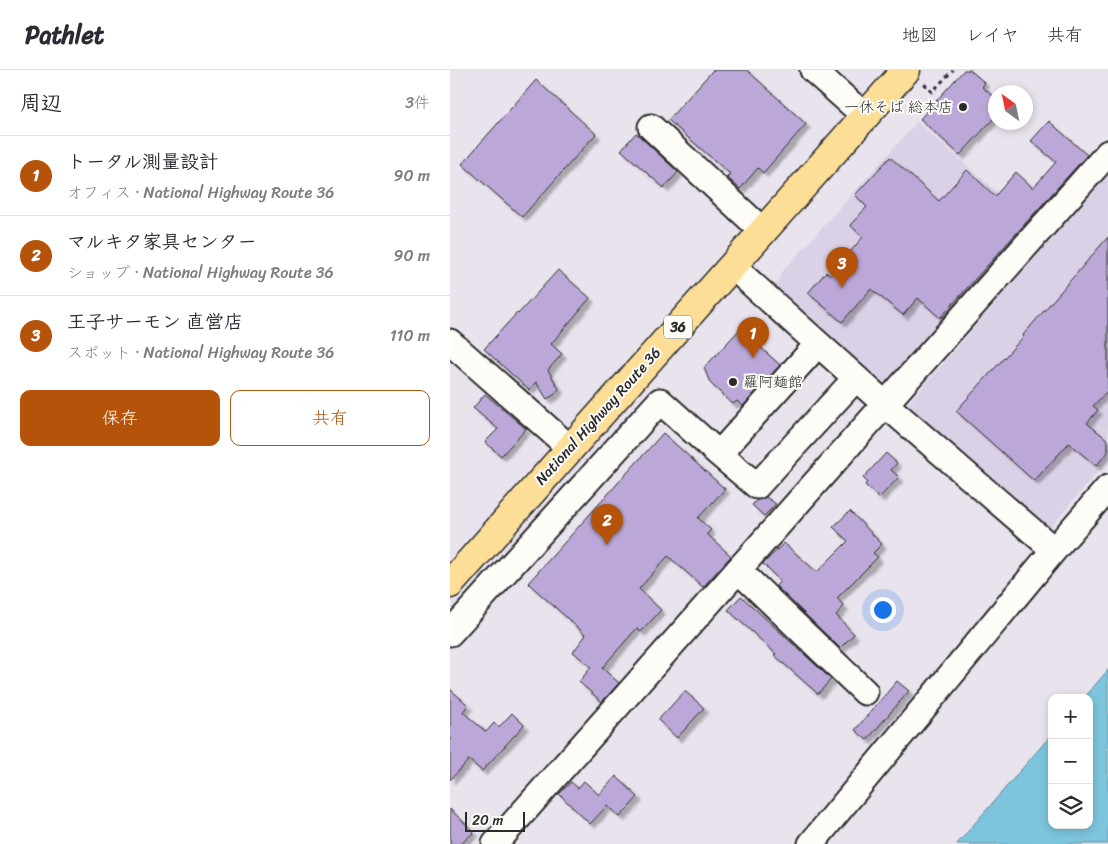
<!DOCTYPE html>
<html lang="ja">
<head>
<meta charset="utf-8">
<style>
  body { margin:0; font-family:Sriracha,"Klee One",sans-serif; background:#f2f2f3; color:#2b2b33 }
  .controls { position:absolute; right:15px; bottom:15px; display:grid; overflow:hidden; border-radius:10px; box-shadow:0 2px 8px #0003 }
  .controls button { width:45px; height:45px; display:grid; place-items:center; padding:0; border:0; border-bottom:1px solid #e1e1e2; background:#fff; color:#2b2b33; font:25px sans-serif }
  .compass { position:absolute; left:538px; top:15px; width:45px; height:45px; border-radius:50%; background:#fff; box-shadow:0 2px 8px #0003; rotate:327deg }
  .scale { position:absolute; left:15px; bottom:12px; width:60px; box-sizing:border-box; padding-left:5px; border:2px solid #2b2b2b; border-top:0; font-size:14px; line-height:18px; white-space:nowrap; color:#2b2b2b; -webkit-text-stroke:4px #fdfcf7; paint-order:stroke }
  .you { position:absolute; left:432px; top:539px; width:18px; height:18px; margin:-12px; border:4px solid #fff; border-radius:50%; background:#1a73e8; box-shadow:0 0 0 8px #1a73e833 }
  .badge { display:grid; place-items:center; width:32px; height:32px; border-radius:50%; background:#b45309; color:#fff; font-size:16px; font-weight:700 }
  .pin { position:absolute; translate:-50% -41px; filter:drop-shadow(0 1px 2px #0008) }
  .pin::after { content:''; position:absolute; top:26px; width:18px; height:15px; background:inherit; clip-path:polygon(0 0,100% 0,50% 100%) }
  .list { margin:0; padding:0; list-style:none }
  h2 { display:flex; justify-content:space-between; align-items:center; height:65px; margin:0; padding:0 20px; font-size:21px }
  h2 small { font-size:16px; font-weight:400; color:#7c7c81 }
  .list li { display:grid; grid-template-columns:32px 1fr auto; gap:15px; align-items:center; box-sizing:border-box; height:80px; padding:0 20px; border-top:1px solid #e1e1e2 }
  .list b { display:block; font-size:19px; white-space:nowrap }
  .list p { margin:0; font-size:16px; white-space:nowrap; color:#7c7c81 }
  .list em { font-size:16px; font-style:normal; color:#7c7c81 }
  .actions { display:flex; gap:10px; padding:15px 20px }
  .actions a { flex:1; padding:11px 0; border:1px solid #b45309; border-radius:10px; text-align:center; font-size:18px; color:#b45309 }
  .actions .main { background:#b45309; color:#fff }
  .icon { flex:none; width:28px; height:28px; fill:none; stroke:currentColor; stroke-width:2; stroke-linecap:round; stroke-linejoin:round }
  .map { position:relative; flex:none; width:658px; height:774px; overflow:hidden }
  header { display:flex; align-items:center; gap:30px; box-sizing:border-box; height:70px; padding:0 25px; background:#fff; border-bottom:1px solid #e1e1e2 }
  header strong { font-size:24px }
  nav { display:flex; gap:28px; margin-inline-start:auto; font-size:18px }
  main { display:flex }
  aside { flex:1; background:#fff }
  .map>svg:first-child { display:block }
</style>
</head>
<body>
<header>
<strong>Pathlet</strong>
<nav><a>地図</a><a>レイヤ</a><a>共有</a></nav>
</header>
<main>
<aside>
<h2>周辺<small>3件</small></h2>
<ul class="list">
<li><span class="badge">1</span><div><b>トータル測量設計</b><p>オフィス · National Highway Route 36</p></div><em>90 m</em></li>
<li><span class="badge">2</span><div><b>マルキタ家具センター</b><p>ショップ · National Highway Route 36</p></div><em>90 m</em></li>
<li><span class="badge">3</span><div><b>王子サーモン 直営店</b><p>スポット · National Highway Route 36</p></div><em>110 m</em></li>
</ul>
<div class="actions"><a class="main">保存</a><a>共有</a></div>
</aside>
<div class="map">
<svg width="658" height="774" viewBox="0 0 658 774">
  <defs>
    <filter id="shadow"><feDropShadow dx="4.5" dy="4.5" stdDeviation="1" flood-color="#0004"/></filter>
  </defs>
  <rect width="100%" height="100%" fill="#e9e3ee"/>
  <filter id="ink" filterUnits="userSpaceOnUse"><feTurbulence type="fractalNoise" baseFrequency=".02" numOctaves="2"/><feDisplacementMap in="SourceGraphic" scale="10" xChannelSelector="R" yChannelSelector="G"/><feConvolveMatrix kernelMatrix="1 2 1 2 8 2 1 2 1" color-interpolation-filters="sRGB"/></filter>
  <g filter="url(#ink)">
    <!-- built -->
    <path fill="#dbd1e7" d="M 467,52 L 584,154 L 440,310 L 429,315 L 325,219 L 332,202 Z
      M 658,103 L 658,390 L 598,460 L 455,337 Z"/>
    <!-- water -->
    <path fill="#7cc5dd" stroke="#5c8796" d="M 658,600 L 658,774 L 507,774 L 602,664 L 602,755 L 639,755 L 639,628 L 634,628 Z"/>
    <!-- building -->
    <path fill="#bba8d8" stroke="#2b2b2b" filter="url(#shadow)" d="M 263,0 L 297,0 L 356,54 L 313,103 L 308,98 L 290,119 L 277,107 L 280,104 L 218,50 Z
      M 514,0 L 520,0 L 535,13 L 532,17 L 546,28 L 546,46 L 510,85 L 470,49 Z
      M 86,10 L 146,64 L 72,147 L 12,94 Z
      M 599,51 L 637,85 L 490,248 L 468,228 L 453,245 L 421,219 L 392,252 L 358,223 L 376,202 L 380,205 L 413,167 L 400,155 L 417,137 L 405,125 L 440,87 L 489,131 L 517,100 L 545,126 L 566,102 L 583,118 L 606,92 L 581,71 Z
      M 186,63 L 228,102 L 214,118 L 171,80 Z
      M 658,167 L 658,320 L 643,336 L 648,340 L 637,353 L 658,370 L 658,382 L 646,396 L 619,373 L 584,411 L 506,341 L 574,266 L 573,265 Z
      M 108,200 L 140,228 L 101,274 L 112,284 L 98,300 L 109,319 L 104,325 L 97,329 L 86,312 L 79,320 L 34,279 L 67,243 L 68,244 Z
      M 290,259 L 330,295 L 293,336 L 287,331 L 283,334 L 260,313 L 254,298 Z
      M 35,324 L 76,359 L 51,386 L 35,372 L 48,359 L 23,338 Z
      M 213,363 L 275,419 L 248,448 L 261,460 L 257,464 L 281,486 L 253,517 L 218,486 L 189,519 L 211,540 L 191,562 L 187,558 L 152,598 L 169,613 L 152,632 L 129,612 L 141,597 L 123,582 L 136,565 L 78,513 Z
      M 436,383 L 447,393 L 441,400 L 449,407 L 429,428 L 415,415 L 417,412 L 413,408 Z
      M 316,427 L 326,434 L 314,446 L 302,435 L 307,430 Z
      M 400,441 L 432,474 L 423,483 L 428,487 L 387,528 L 394,536 L 386,545 L 404,564 L 390,578 L 326,516 L 330,511 L 313,494 L 334,473 L 367,502 L 398,471 L 383,457 Z
      M 291,526 L 381,609 L 368,624 L 324,585 L 326,584 L 278,540 Z
      M 447,611 L 459,621 L 417,670 L 405,660 Z
      M 0,619 L 18,635 L 13,642 L 36,662 L 44,653 L 48,656 L 50,656 L 62,643 L 74,655 L 32,701 L 19,690 L 0,710 Z
      M 235,621 L 254,638 L 227,668 L 208,650 Z
      M 166,706 L 188,727 L 170,747 L 157,736 L 140,754 L 109,724 L 121,712 L 128,718 L 134,711 L 149,725 Z
      M 0,739 L 24,762 L 11,774 L 0,774 Z"/>
    <g fill="none" stroke-linecap="round" stroke-linejoin="round">
      <defs>
        <path id="minor" d="M 363,0 L 415,46
          M 201,57 L 313,161
          M 282,196 L 436,335 L 604,480
          M 0,272 L 120,378
          M 269,384 L 307,416 L 406,308
          M 288,500 L 415,622
          M 0,563 L 210,331 L 269,384 L 367,275
          M 45,774 L 658,83
          M 361,774 L 604,480 L 658,418"/>
        <path id="highway" d="M 0,514 L 456,0"/>
      </defs>
      <!-- minor casing -->
      <use href="#minor" stroke="#2b2b2b" stroke-width="29"/>
      <!-- highway casing -->
      <use href="#highway" stroke="#2b2b2b" stroke-width="31"/>
      <!-- path -->
      <path stroke="#2b2b2b" stroke-width="3" stroke-dasharray="4 4" stroke-linecap="butt" d="M 474,14 L 482,22 L 503,0"/>
      <!-- minor -->
      <use href="#minor" stroke="#fdfcf7" stroke-width="25"/>
      <!-- highway -->
      <use href="#highway" stroke="#fcde96" stroke-width="28"/>
    </g>
  </g>
  <!-- markers -->
  <g fill="#2b2b2b" stroke="#fdfcf7" stroke-width="2">
    <circle cx="513" cy="37" r="5"/>
    <circle cx="283" cy="312" r="5"/>
  </g>
  <g text-anchor="middle" dominant-baseline="central" stroke-width="4" stroke-linejoin="round" paint-order="stroke">
    <!-- shield labels -->
    <rect fill="#fdfcf7" stroke="#6a6a68" stroke-width="1" x="214" y="245.5" width="28" height="23" rx="4"/>
    <g font-size="14" font-weight="bold" fill="#2b2b2b">
      <text x="228" y="257">36</text>
    </g>
    <!-- poi labels -->
    <g font-size="15" fill="#2b2b2b" stroke="#fdfcf7" text-anchor="end">
      <text x="503" y="37">一休そば 総本店</text>
      <text x="293" y="312" text-anchor="start">羅阿麺館</text>
    </g>
    <!-- street labels -->
    <g font-size="15" fill="#2b2b2b" stroke="#fdfcf7">
      <text transform="translate(148 346) rotate(-48)">National Highway Route 36</text>
    </g>
  </g>
</svg>
<div class="controls">
<button>+</button>
<button>−</button>
<button><svg class="icon" aria-label="layers" viewBox="0 0 24 24"><path d="M12 4l9 5-9 5-9-5zM3 14l9 5 9-5"/></svg></button>
</div>
<svg class="compass" viewBox="-18 -18 36 36"><path d="M0-13l5 13h-10z" fill="#e53935"/><path d="M0 13l5-13h-10z" fill="#7c7c81"/></svg>
<div class="scale">20 m</div>
<div class="you"></div>
<div class="pin badge" style="left:303px;top:288px">1</div>
<div class="pin badge" style="left:157px;top:475px">2</div>
<div class="pin badge" style="left:392px;top:218px">3</div>
</div>
</main>
</body>
</html>
